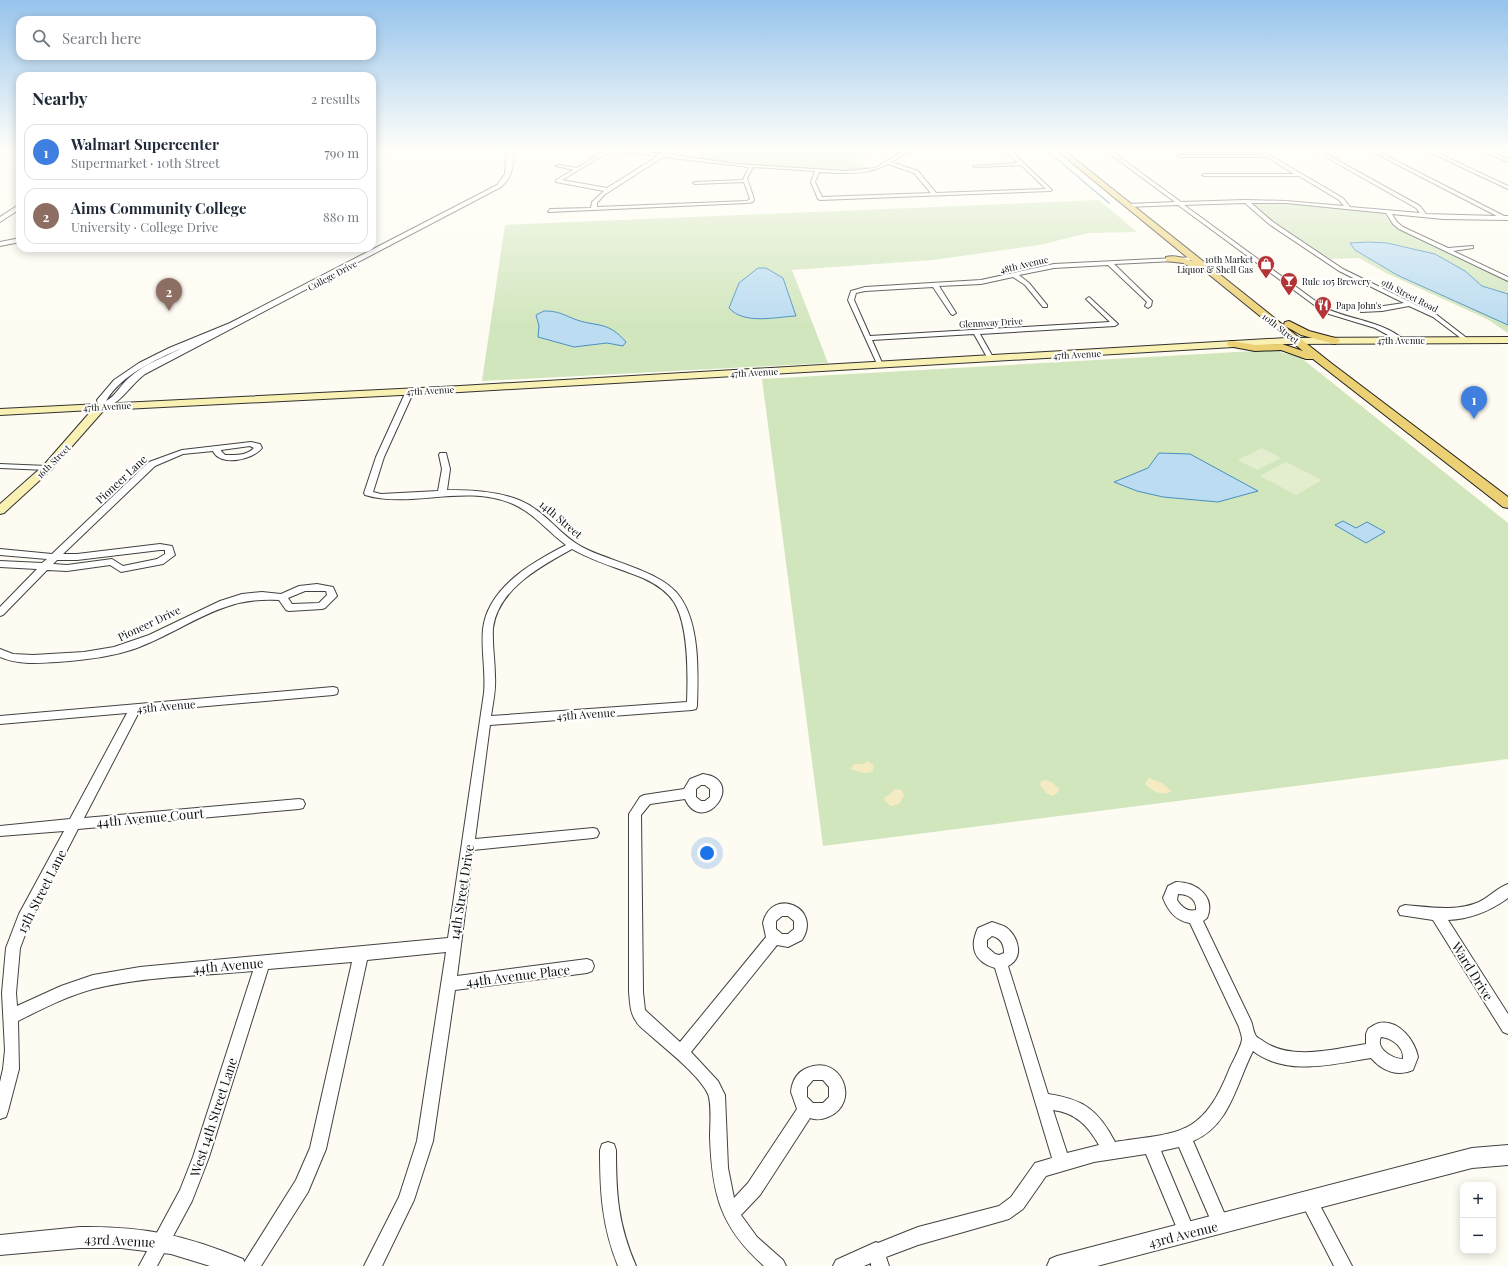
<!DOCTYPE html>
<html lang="en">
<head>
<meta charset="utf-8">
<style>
  body { margin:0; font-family:"Playfair Display",serif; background:#f6f6f7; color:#1f2937 }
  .controls { position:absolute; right:12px; bottom:12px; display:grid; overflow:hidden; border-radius:8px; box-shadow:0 2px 10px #0003 }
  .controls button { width:36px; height:36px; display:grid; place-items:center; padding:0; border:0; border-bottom:1px solid #e0e1e3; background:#fff; color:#1f2937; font:20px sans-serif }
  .you { position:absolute; left:707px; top:853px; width:14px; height:14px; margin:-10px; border:3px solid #fff; border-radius:50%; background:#1a73e8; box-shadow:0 0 0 6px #1a73e833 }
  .badge { display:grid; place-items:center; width:26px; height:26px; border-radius:50%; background:#7c3aed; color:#fff; font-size:13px; font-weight:700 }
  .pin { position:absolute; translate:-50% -33px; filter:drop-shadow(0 1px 2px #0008) }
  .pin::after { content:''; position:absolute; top:21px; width:14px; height:12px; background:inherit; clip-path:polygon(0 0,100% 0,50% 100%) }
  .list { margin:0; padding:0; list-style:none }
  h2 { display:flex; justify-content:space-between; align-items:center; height:52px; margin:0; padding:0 16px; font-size:17px }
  h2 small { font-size:13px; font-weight:400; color:#747a83 }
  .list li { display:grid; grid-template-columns:26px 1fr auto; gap:12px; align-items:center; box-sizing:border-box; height:56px; margin:0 8px 8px; padding:0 8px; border:1px solid #e0e1e3; border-radius:12px }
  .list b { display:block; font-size:15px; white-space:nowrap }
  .list p { margin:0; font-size:13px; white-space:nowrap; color:#747a83 }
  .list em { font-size:13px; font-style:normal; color:#747a83 }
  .icon { flex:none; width:22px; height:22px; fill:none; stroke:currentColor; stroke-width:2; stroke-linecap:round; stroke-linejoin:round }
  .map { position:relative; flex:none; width:1508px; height:1266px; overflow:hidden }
  .search { position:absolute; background:#fff; box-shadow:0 2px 10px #0003; left:16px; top:16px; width:360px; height:44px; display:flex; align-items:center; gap:10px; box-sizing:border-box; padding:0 14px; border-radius:12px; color:#747a83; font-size:15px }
  .panel { position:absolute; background:#fff; box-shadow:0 2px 10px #0003; left:16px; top:72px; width:360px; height:180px; border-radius:12px }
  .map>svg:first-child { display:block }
</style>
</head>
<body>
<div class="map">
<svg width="1508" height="1266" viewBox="0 0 1508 1266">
  <rect width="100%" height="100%" fill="#fefcf2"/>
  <!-- green -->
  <path fill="#d2e6be" d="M 705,148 L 876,148 L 853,161 L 871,169 C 814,174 753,166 697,158 Z
    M 1099,200 L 1137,232 L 1089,233 L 1039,245 L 933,260 L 792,270 L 828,363 L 482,381 L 505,225 Z
    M 1255,203 L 1285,203 L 1383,213 L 1395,226 L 1508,281 L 1508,333 L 1487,319 L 1386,273 L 1359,258 L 1331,259 L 1277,224 L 1254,205 Z
    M 1272,350 L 1300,357 L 1508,523 L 1508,759 L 823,846 L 762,379 Z"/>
  <!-- sand -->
  <path fill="#f5ebc3" d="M 868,761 L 874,766 L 872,772 L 863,773 L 851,769 L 854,764 L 863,764 Z
    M 1149,778 L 1162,783 L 1171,791 C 1163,798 1151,790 1145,784 Z
    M 1046,780 L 1052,782 L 1059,789 L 1058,792 L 1053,796 L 1046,793 L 1040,785 L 1041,781 Z
    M 894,789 L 902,790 L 904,796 L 899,804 L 891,806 L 884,800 L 885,797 L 891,794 Z"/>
  <!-- pitch -->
  <path fill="#e3eecf" d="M 1262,448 L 1281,458 L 1257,470 L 1238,460 Z
    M 1286,462 L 1322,480 L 1296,495 L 1260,476 Z"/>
  <!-- water -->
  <path fill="#bbdcf1" stroke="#498fc1" d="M 1368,242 L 1387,243 L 1435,254 L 1465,271 L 1482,286 L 1508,294 L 1508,325 L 1397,275 L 1355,250 L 1350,243 Z
    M 758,268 L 766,268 L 783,278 L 796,316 C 775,317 744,325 729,308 L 739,283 Z
    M 544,311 C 560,311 563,315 577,320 C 598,327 608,321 626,342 L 623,346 L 607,343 L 574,347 L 538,337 L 539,326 L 536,315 Z
    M 1159,453 L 1190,454 L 1258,491 L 1218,502 L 1163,497 L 1137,491 L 1114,482 L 1148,468 Z
    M 1343,521 L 1356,528 L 1367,522 L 1385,532 L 1366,543 L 1335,525 Z"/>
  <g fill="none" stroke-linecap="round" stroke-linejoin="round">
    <!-- stream -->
    <path stroke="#498fc1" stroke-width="1.5" d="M 1044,148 L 1109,203"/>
    <defs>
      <path id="minor" d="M 606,148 L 619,148 L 661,154 L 670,148 L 675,148 L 666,154 L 736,164 L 846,171 L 875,168 L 903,151 L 912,148 L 919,148 L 907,153 L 891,162 L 918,171 L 936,193 L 1046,189 L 1021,165 L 975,167 L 973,166 L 1018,163 L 1003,148 L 1008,148 L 1052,190 L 1050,191 L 820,200 L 818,199 L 811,182 L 815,171 L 753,167 L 747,178 L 754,199 L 753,202 L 747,203 L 548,212 L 550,209 L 591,208 L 592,202 L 604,191 L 556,182 L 556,180 L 573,170 L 556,166 L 558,165 L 577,168 L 607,149 ZM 612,150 L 658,156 L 607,188 L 562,180 ZM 663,157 L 749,167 L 743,180 L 695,182 L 693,183 L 695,184 L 744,182 L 750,199 L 747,201 L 597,207 L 597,203 L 604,195 ZM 888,164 L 914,173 L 931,193 L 822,197 L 815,182 L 819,172 C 842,173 867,176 888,164 Z
        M 1102,148 L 1107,148 L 1181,202 L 1245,200 L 1286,201 L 1344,206 L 1339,200 L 1299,176 L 1204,176 L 1202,175 L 1204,174 L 1294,174 L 1267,157 L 1179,157 L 1177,156 L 1179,155 L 1262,155 L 1252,148 L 1257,148 L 1343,198 L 1350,207 L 1420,213 L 1416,208 L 1310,148 L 1315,148 L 1420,206 L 1426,214 L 1497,216 L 1365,148 L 1371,148 L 1504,216 L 1508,216 L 1508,220 L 1443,219 L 1392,214 L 1397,222 L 1403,227 L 1448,248 L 1473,246 L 1473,248 L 1453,251 L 1508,277 L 1508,281 L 1399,229 L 1393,224 L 1386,213 L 1286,203 L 1251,203 L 1273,222 L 1343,269 L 1437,315 L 1468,339 L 1469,340 L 1466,342 L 1433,317 L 1409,306 L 1382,311 L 1361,312 L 1360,311 L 1363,309 L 1404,303 L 1339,271 L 1269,224 L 1245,203 L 1184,205 L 1325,308 C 1350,320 1383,321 1404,340 L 1399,341 L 1375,328 L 1329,314 L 1321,310 L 1178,205 L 1126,207 L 1128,204 L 1175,202 Z
        M 1421,148 L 1427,148 L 1508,186 L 1508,189 Z
        M 1477,148 L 1483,148 L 1508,159 L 1508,162 Z
        M 1196,257 L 1196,259 L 1194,260 L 1114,264 L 1152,301 L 1151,306 L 1148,308 L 1145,306 L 1147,302 L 1108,265 L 1054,268 L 1019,275 L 1029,283 L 1047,305 L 1047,307 L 1043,307 L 1025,285 L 1013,277 L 981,284 L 939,286 L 956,313 L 953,315 L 951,314 L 933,287 L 865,291 L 856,293 L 854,300 L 870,336 L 1110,322 L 1087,300 L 1086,299 L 1089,297 L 1118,324 L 1115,326 L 980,334 L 994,359 L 991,361 L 988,359 L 974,334 L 872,340 L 883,365 L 878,366 L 848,300 L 851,291 L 865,287 L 981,280 L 1054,264 Z
        M 407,389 L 414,391 L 384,457 L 373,492 L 381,494 L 438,491 L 442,469 L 439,455 L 440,453 L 446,453 L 450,469 L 447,490 C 471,490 496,491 519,500 C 546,511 558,534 582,547 C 610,562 663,571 680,597 C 700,625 698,673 697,706 L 696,709 L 692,710 L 490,725 L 475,839 L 593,828 L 597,829 L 599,833 L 597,837 L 593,838 L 473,850 L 457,976 L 587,959 L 592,961 L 594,966 L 592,971 L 587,973 L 455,990 L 433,1141 L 414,1200 L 382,1266 L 364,1266 L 399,1197 L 417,1141 L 446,952 L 367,960 L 326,1149 L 308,1192 L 261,1266 L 242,1266 L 296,1180 L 310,1148 L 352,962 L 268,969 L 209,1157 L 192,1201 L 157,1266 L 139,1266 L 180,1190 L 193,1157 L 253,971 C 200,976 145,976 93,989 C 67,996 42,1009 18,1021 L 19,1069 L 8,1111 L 6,1117 L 0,1119 L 0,1082 L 3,1069 L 5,1050 L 2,993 L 6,948 L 19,914 L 64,831 L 0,836 L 0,826 L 70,819 L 127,713 L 0,724 L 0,716 L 333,687 L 337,688 L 338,691 L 337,694 L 333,695 L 139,712 L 84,818 L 299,799 L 303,800 L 305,804 L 303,808 L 299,809 L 78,829 L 30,922 L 20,948 L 16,993 L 17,1006 L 61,986 L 93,975 L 140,967 L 448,938 L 484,693 C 486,672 481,650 483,629 C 488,587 533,562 566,545 C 547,531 535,514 513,504 C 465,483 411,509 365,495 L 364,493 L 376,457 ZM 572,549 C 594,562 619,568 643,578 C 656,584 667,591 674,602 C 689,626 688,675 687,702 L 491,716 C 493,703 496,690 495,677 C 495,661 492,644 493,628 C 498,589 541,566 572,549 Z
        M 251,442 L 260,444 L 262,448 C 253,460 220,467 213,451 L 183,454 L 155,466 L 63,554 L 77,554 L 160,544 L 172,546 L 175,555 L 163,564 L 121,572 L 110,565 L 67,571 L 47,570 L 3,615 L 0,616 L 0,607 L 37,569 L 0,567 L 0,561 L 42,563 L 47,559 L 0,555 L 0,549 L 52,554 L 149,462 L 182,450 ZM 250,446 L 254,448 C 246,456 236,455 225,455 L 221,451 L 221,450 ZM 160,550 L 165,550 L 165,554 L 157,559 L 123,566 L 112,559 L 67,565 L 53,564 L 57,560 L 77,560 Z
        M 0,464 L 47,466 L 51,468 L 47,470 L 0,468 Z
        M 317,584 L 333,587 L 337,596 L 325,608 L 322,609 L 289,611 L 286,610 L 279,600 C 221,596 189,628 137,648 C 112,657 84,660 57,662 C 38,663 18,665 0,657 L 0,649 L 13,654 L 33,655 L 84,652 L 114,647 L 149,635 L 220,601 L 242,594 L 262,592 L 281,594 L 299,586 ZM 305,591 L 326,591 L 327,595 L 319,603 L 292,604 L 288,598 Z
        M 703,774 C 748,780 703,838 685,799 L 650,804 L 641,815 L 643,992 L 645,1010 L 680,1042 L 766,937 L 763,923 C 771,886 823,907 802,940 L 788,947 L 777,945 L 691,1052 L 718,1081 L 725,1095 L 728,1168 L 734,1198 L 748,1183 L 797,1109 L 791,1092 C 792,1081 797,1072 807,1068 C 841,1053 862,1103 828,1117 C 821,1120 816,1120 810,1118 L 760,1195 L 741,1215 L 757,1237 L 783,1260 L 786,1266 L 764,1266 C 720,1227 712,1194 710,1137 C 710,1126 712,1104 708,1094 C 700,1076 667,1050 651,1036 C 646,1031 639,1027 636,1021 C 630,1013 630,1002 629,992 L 629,814 L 640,797 L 644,795 L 684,789 L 690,779 ZM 701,785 L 705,785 L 710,789 L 710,797 L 705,801 L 701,801 L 696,797 L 696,789 ZM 782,916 L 788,916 L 794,921 L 794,929 L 788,934 L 782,934 L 776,929 L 776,921 ZM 813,1080 L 823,1080 L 829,1087 L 829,1097 L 823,1103 L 813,1103 L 807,1097 L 807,1087 Z
        M 1176,882 C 1197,882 1216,897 1207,918 L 1203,921 L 1251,1021 C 1253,1025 1253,1032 1256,1036 C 1257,1038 1261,1039 1263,1041 C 1291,1061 1334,1049 1366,1044 L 1366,1034 L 1368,1029 C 1371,1027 1375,1024 1379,1023 C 1399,1019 1415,1041 1418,1057 L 1413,1070 C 1398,1077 1382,1071 1371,1058 C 1333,1064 1287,1077 1253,1051 C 1236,1084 1230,1126 1193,1141 L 1229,1224 L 1227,1230 L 1221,1232 L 1215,1230 L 1179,1147 L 1161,1151 L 1195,1232 L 1193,1238 L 1187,1240 L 1181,1238 L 1146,1154 L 1094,1162 L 1046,1176 L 1023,1209 L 1009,1219 L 918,1245 L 886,1257 L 889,1266 L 871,1266 L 871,1263 L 864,1266 L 833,1266 L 836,1260 L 876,1242 L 878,1243 L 918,1227 L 999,1206 L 1011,1197 L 1035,1163 L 1052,1158 L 995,968 C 974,962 969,947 978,928 L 992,922 C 997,924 1003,925 1007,928 C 1019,938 1024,958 1008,966 L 1048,1094 C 1084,1099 1099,1111 1115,1142 C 1180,1132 1202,1137 1229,1070 C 1232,1063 1242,1045 1242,1039 C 1242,1036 1240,1031 1239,1027 L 1190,923 C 1176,921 1168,911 1163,898 L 1168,886 ZM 1178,894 C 1188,894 1197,899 1196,910 C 1187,912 1182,907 1177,900 ZM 992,936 C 1001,938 1004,944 1004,953 L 999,955 L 995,954 L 987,947 L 987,940 ZM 1381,1037 C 1392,1038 1404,1047 1403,1059 C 1393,1059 1375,1049 1381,1037 ZM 1053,1110 C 1076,1113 1088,1126 1099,1145 L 1067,1153 Z
        M 1508,884 L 1508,898 C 1490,911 1471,919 1448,920 L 1508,1014 L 1508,1034 L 1503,1032 L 1433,920 L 1400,915 L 1398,911 L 1400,907 L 1405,905 C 1429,907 1456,912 1479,902 C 1489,897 1497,888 1508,884 Z
        M 608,1142 L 614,1144 L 616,1150 C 616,1195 618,1224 636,1266 L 618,1266 C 602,1226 600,1193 600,1150 L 602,1144 Z
        M 1309,1194 L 1315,1196 L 1352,1266 L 1334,1266 L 1301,1202 L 1303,1196 Z"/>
      <path id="tertiary" d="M 507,148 L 513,148 C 514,163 513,177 501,187 L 145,374 C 130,385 121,404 102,409 L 98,406 L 97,400 L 114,380 L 139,363 L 169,348 L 230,323 L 497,185 L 505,174 ZM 182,348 C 165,357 144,364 130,377 C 121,384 116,396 106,401 C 121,375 155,360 182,348 Z
        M 20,204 L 20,209 L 0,222 L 0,217 Z
        M 20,238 L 20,242 L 0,246 L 0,242 Z
        M 1508,1145 L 1508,1165 L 1472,1168 L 1097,1266 L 1047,1266 L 1050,1259 L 1057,1256 L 1472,1148 Z
        M 80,1227 C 143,1226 186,1235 243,1259 L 246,1266 L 210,1266 L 171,1254 L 121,1248 L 80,1248 L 0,1255 L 0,1235 Z"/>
      <path id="secondary" d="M 0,148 L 6,148 L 0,152 Z
        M 1508,337 L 1508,343 L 1286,344 L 460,392 L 104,410 L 51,470 L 4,513 L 0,514 L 0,504 L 43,466 L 92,410 L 0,415 L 0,409 L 460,386 L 1286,338 Z"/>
      <path id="primary" d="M 1054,148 L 1061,148 L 1331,363 L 1508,497 L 1508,508 L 1503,507 L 1313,359 L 1306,359 L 1281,350 L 1255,351 L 1228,346 L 1227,344 L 1228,342 L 1232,341 L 1255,345 L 1282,344 L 1303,351 L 1201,268 L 1197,271 L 1183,263 L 1166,261 L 1166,257 C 1174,255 1186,258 1193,262 Z
        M 1289,321 L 1309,331 L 1339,339 L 1340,341 L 1335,344 L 1301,335 L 1285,326 L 1284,324 L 1285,322 Z"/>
    </defs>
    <!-- minor casing -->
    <use href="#minor" stroke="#424242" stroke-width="2"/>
    <!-- tertiary casing -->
    <use href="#tertiary" stroke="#424242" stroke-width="2"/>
    <!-- secondary casing -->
    <use href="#secondary" stroke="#313131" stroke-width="2"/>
    <!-- primary casing -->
    <use href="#primary" stroke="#202020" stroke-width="2"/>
    <!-- minor -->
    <use href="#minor" fill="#fff" fill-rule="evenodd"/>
    <!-- tertiary -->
    <use href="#tertiary" fill="#fff" fill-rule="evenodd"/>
    <!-- secondary -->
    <use href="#secondary" fill="#f8f1b3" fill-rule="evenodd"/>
    <!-- primary -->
    <use href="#primary" fill="#ecd074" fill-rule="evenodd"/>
  </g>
  <!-- sky -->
  <linearGradient id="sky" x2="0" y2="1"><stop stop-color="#96c4ec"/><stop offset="0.46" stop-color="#fffef9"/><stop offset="1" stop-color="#fffef9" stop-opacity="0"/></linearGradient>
  <rect width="1508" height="325" fill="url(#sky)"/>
  <!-- icons -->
  <defs>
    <symbol id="shop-pin" viewBox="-11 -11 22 30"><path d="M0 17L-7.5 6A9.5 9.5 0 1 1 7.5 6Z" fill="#b33337" stroke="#fff"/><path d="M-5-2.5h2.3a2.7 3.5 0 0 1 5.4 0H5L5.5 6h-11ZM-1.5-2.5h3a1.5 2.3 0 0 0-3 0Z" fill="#fff"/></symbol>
    <symbol id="bar-pin" viewBox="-11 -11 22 30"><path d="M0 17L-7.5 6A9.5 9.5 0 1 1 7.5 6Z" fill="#b33337" stroke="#fff"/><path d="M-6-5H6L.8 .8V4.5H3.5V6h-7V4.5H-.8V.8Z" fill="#fff"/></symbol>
    <symbol id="restaurant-pin" viewBox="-11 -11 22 30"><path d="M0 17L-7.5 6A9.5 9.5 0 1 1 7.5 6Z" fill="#b33337" stroke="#fff"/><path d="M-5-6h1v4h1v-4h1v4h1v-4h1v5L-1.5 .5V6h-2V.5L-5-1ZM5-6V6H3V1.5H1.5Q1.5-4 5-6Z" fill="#fff"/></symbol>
  </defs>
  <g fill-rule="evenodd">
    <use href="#shop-pin" x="1256" y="254" width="20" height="27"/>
    <use href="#bar-pin" x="1279" y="271" width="20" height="27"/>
    <use href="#restaurant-pin" x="1313" y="295" width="20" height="27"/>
  </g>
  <g text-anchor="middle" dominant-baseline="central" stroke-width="4" stroke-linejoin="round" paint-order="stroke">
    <!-- far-poi labels -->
    <g font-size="9" fill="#0f0f0f" stroke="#fff" text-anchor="start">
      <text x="1253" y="259" text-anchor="end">10th Market<tspan x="1253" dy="10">Liquor &amp; Shell Gas</tspan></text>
      <text x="1302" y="281">Rule 105 Brewery</text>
      <text x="1336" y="305">Papa John's</text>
    </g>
    <!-- far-street labels -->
    <g font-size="9" fill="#0f0f0f" stroke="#fff">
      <text transform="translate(1024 264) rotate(-13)">48th Avenue</text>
      <text transform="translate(332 275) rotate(-28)">College Drive</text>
      <text transform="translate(1410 295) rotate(27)">9th Street Road</text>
      <text transform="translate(991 322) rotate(-3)">Glennway Drive</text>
      <text transform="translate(1281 328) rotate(38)">10th Street</text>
      <text x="1401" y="340">47th Avenue</text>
      <text transform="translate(1077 354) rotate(-3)">47th Avenue</text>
      <text transform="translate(754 372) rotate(-3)">47th Avenue</text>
      <text transform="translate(430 390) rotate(-3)">47th Avenue</text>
      <text transform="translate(107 406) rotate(-3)">47th Avenue</text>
      <text transform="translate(53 461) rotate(-45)">16th Street</text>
    </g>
    <!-- street labels -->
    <g font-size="11" fill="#0f0f0f" stroke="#fff">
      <text transform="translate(121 479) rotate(-43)">Pioneer Lane</text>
      <text transform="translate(561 519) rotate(40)">14th Street</text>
      <text transform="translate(149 623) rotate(-25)">Pioneer Drive</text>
      <text transform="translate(166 706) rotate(-5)">45th Avenue</text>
      <text transform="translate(586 714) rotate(-4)">45th Avenue</text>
    </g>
    <!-- near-street labels -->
    <g font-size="13" fill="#0f0f0f" stroke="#fff">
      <text transform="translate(150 817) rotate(-5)">44th Avenue Court</text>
      <text transform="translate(41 891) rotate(-63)">15th Street Lane</text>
      <text transform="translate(461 892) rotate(-81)">14th Street Drive</text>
      <text transform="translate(228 965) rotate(-5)">44th Avenue</text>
      <text transform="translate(1473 971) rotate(58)">Ward Drive</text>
      <text transform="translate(518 975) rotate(-7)">44th Avenue Place</text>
      <text transform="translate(213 1117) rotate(-72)">West 14th Street Lane</text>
      <text transform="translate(1183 1234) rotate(-14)">43rd Avenue</text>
      <text transform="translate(120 1240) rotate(3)">43rd Avenue</text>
    </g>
  </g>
</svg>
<div class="controls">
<button>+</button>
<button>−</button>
</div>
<div class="you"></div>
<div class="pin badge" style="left:1474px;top:419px;background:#3f7fe0">1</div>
<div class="pin badge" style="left:169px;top:311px;background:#8d6e63">2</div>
<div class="search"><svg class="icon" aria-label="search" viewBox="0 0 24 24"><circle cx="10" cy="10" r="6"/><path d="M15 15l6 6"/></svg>Search here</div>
<section class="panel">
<h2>Nearby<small>2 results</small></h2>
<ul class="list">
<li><span class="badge" style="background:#3f7fe0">1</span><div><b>Walmart Supercenter</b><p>Supermarket · 10th Street</p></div><em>790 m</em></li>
<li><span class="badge" style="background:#8d6e63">2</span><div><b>Aims Community College</b><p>University · College Drive</p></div><em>880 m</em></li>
</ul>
</section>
</div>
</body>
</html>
